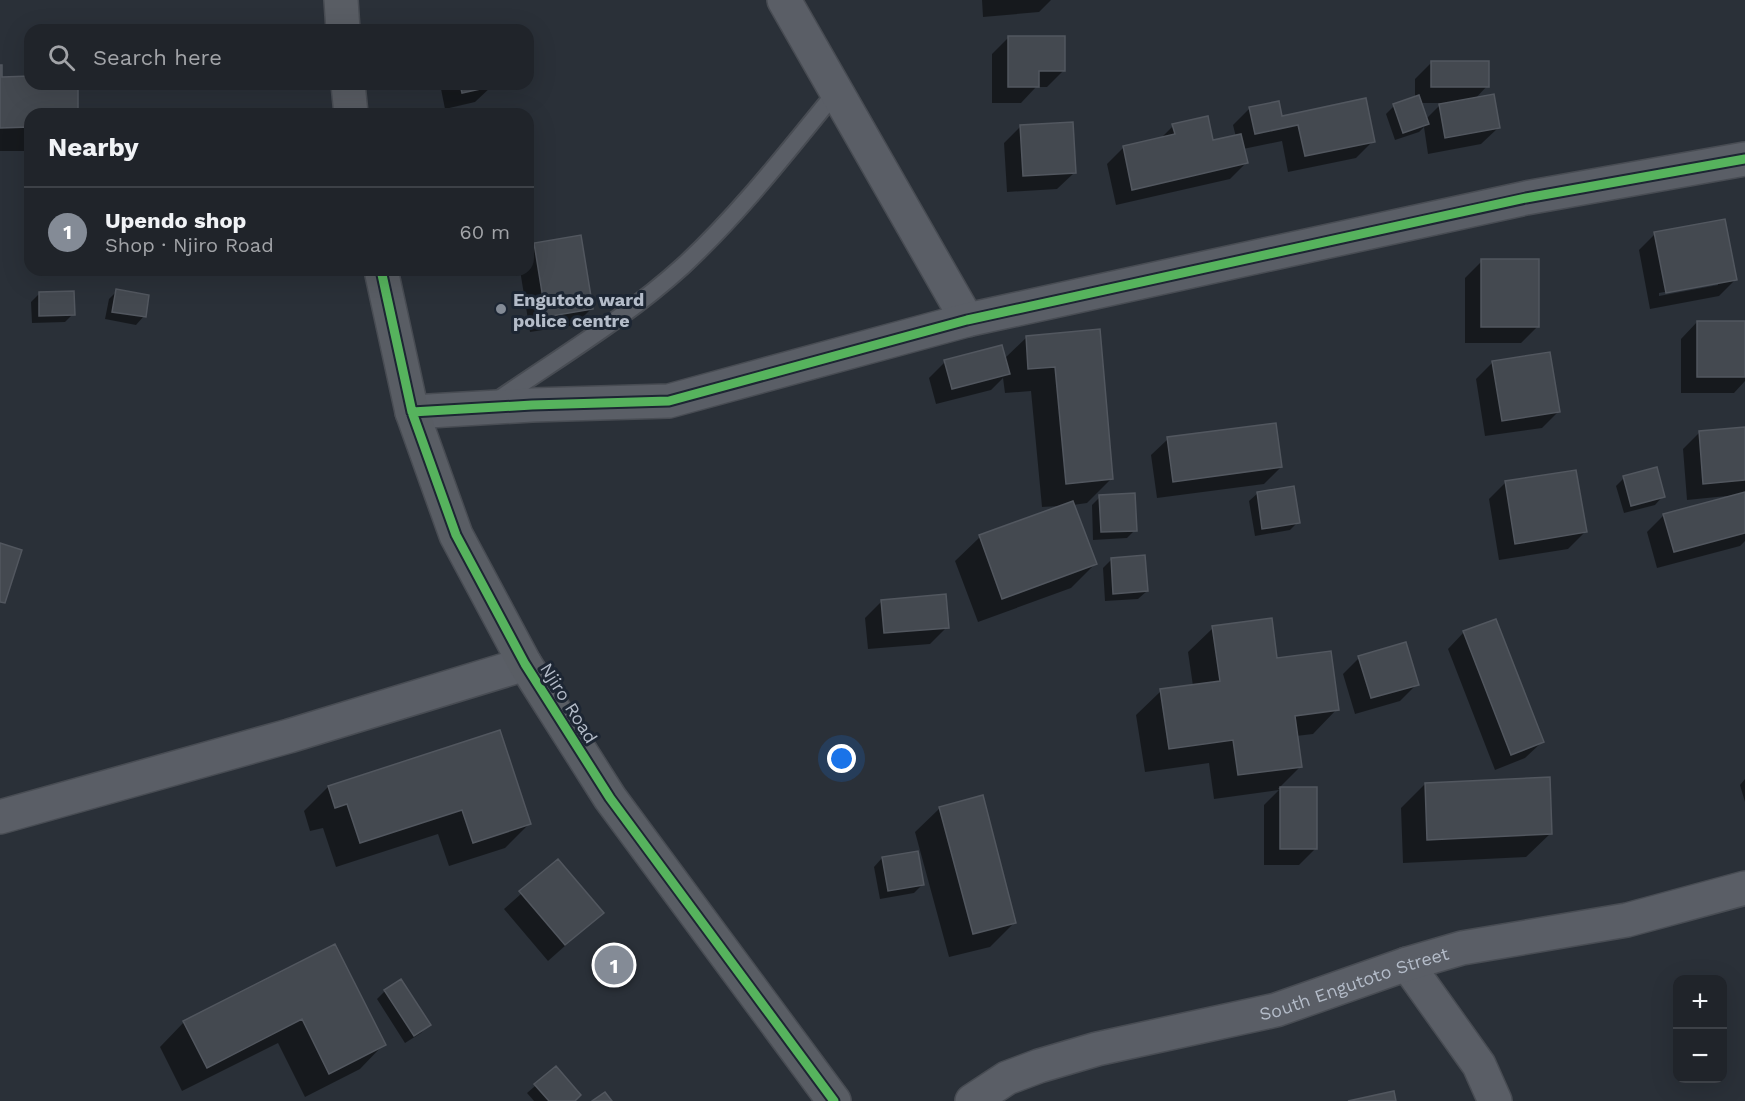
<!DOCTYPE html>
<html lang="en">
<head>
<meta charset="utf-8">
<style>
  body { margin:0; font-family:"Work Sans",sans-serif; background:#2d3036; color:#f1f3f6 }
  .controls { position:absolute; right:18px; bottom:18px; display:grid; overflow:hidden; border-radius:12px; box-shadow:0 6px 24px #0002 }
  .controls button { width:54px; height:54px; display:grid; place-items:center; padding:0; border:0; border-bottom:2px solid #3d4147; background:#20242a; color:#f1f3f6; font:30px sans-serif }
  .you { position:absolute; left:842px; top:759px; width:21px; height:21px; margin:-15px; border:4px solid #fff; border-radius:50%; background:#1a73e8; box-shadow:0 0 0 9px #1a73e833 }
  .badge { display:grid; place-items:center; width:39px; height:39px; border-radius:50%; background:#848b96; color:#fff; font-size:20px; font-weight:700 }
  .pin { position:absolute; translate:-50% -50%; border:3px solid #fff; box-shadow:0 2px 6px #0006 }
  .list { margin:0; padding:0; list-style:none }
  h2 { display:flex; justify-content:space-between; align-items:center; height:78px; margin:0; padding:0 24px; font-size:26px }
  h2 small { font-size:20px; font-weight:400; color:#a2a4a8 }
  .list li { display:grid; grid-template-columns:39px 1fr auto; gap:18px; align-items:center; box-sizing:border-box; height:90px; padding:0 24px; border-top:2px solid #3d4147 }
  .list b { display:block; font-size:22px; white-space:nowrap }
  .list p { margin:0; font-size:20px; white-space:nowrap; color:#a2a4a8 }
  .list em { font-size:20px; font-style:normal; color:#a2a4a8 }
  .icon { flex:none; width:33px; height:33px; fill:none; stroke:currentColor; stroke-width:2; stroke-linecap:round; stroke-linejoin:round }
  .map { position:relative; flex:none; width:1745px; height:1101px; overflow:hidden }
  .search { position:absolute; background:#20242a; box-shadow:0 6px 24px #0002; left:24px; top:24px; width:510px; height:66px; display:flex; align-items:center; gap:15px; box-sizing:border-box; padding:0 21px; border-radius:18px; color:#a2a4a8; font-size:22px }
  .panel { position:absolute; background:#20242a; box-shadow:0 6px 24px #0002; left:24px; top:108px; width:510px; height:168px; border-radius:18px }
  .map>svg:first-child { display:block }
</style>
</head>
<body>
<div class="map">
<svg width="1745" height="1101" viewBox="0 0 1745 1101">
  <rect width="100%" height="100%" fill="#2a3038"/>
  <!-- shadow -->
  <path fill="#0007" fill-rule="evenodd" d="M 982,0 L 1051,0 L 1039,12 L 983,17 Z
    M 1009,37 L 1063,71 L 1047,87 L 1036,87 L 1021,103 L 992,103 L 992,54 Z
    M 1431,63 L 1487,86 L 1475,99 L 1498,128 L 1481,144 L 1428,154 L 1424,127 L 1419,132 L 1395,140 L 1386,114 L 1394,106 L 1415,98 L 1415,79 ZM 1420,103 L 1442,103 L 1426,119 Z
    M 0,67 L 1,78 L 30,78 L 30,84 L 76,84 L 77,114 L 30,114 L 30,151 L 0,151 Z
    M 440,84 L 492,84 L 492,86 L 475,102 L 445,109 Z
    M 1250,108 L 1373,141 L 1356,158 L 1288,172 L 1282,141 L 1243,149 L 1246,163 L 1230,179 L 1116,205 L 1107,164 L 1123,148 L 1159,140 L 1173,126 L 1212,142 L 1236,137 L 1233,125 Z
    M 1021,126 L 1074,173 L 1057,189 L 1007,192 L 1004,143 Z
    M 1655,234 L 1736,279 L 1719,296 L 1650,309 L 1639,250 ZM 1718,282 L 1718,285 L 1659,296 L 1659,293 Z
    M 535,245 L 592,308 L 575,325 L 530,332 L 520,270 L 528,270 L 528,252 Z
    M 1482,261 L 1538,326 L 1521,343 L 1465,343 L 1465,278 Z
    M 117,291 L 144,316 L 136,325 L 105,319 L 109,299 Z
    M 39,294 L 73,314 L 65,322 L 32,323 L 31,302 Z
    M 1697,322 L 1745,322 L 1745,381 L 1734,393 L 1681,393 L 1681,339 Z
    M 1098,331 L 1111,479 L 1087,503 L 1073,505 L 1095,564 L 1071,588 L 978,622 L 955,561 L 980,537 L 1060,506 L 1042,507 L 1031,391 L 1005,393 L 1003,378 L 991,390 L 936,404 L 929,378 L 945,362 L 1004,359 L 1027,337 Z
    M 1493,362 L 1559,411 L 1542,428 L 1485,436 L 1476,379 Z
    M 1745,429 L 1745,541 L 1740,546 L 1657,568 L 1647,532 L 1664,515 L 1728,498 L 1727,496 L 1687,500 L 1683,449 L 1700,432 Z
    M 1168,439 L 1281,467 L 1264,484 L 1157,498 L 1151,455 Z
    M 1624,478 L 1663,496 L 1655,505 L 1624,513 L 1616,486 Z
    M 1505,483 L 1585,532 L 1568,549 L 1499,560 L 1489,499 Z
    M 1258,493 L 1298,522 L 1290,530 L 1255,536 L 1249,501 Z
    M 1100,497 L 1135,530 L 1127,538 L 1093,540 L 1092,505 Z
    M 1111,560 L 1147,591 L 1138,599 L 1105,601 L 1103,568 Z
    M 882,601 L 947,627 L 930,644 L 868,649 L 865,618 Z
    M 1213,628 L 1276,660 L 1337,709 L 1313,734 L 1296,736 L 1301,766 L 1278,789 L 1316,789 L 1316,848 L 1299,865 L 1264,865 L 1264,805 L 1279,790 L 1214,799 L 1209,763 L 1145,772 L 1136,715 L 1161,691 L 1193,686 L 1188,652 Z
    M 1464,632 L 1542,742 L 1525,758 L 1495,770 L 1448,649 Z
    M 1359,658 L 1417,684 L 1400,701 L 1355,714 L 1343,674 Z
    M 499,731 L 529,824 L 505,848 L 449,866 L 438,834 L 336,867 L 323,828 L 310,831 L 304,811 L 328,787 Z
    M 1745,779 L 1745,802 L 1740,785 Z
    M 1425,784 L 1551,833 L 1526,857 L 1403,863 L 1401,808 Z
    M 940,808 L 1015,922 L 990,947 L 949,957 L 915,832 Z
    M 882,858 L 922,885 L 914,893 L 880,899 L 874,867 Z
    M 558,861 L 602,913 L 548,961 L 504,909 Z
    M 334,946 L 384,1044 L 360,1069 L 305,1097 L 278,1043 L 182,1091 L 160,1047 L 184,1022 Z
    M 400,981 L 429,1025 L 421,1033 L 405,1043 L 377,999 L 385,991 Z
    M 556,1068 L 573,1101 L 534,1101 L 527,1093 Z"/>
  <!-- building -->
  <path fill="#444950" stroke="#52575f" stroke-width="1.5" d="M 1008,36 L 1065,36 L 1065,71 L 1039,71 L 1039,87 L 1008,87 Z
    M 1431,61 L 1489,61 L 1489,87 L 1431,87 Z
    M 0,65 L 2,65 L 2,77 L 30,76 L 30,84 L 78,84 L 78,114 L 30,114 L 30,127 L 0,128 Z
    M 460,84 L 493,84 L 494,86 L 462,93 Z
    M 1494,94 L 1500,128 L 1445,138 L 1439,104 Z
    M 1419,95 L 1429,124 L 1403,133 L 1393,104 Z
    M 1366,98 L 1375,142 L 1305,156 L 1298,125 L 1255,134 L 1249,107 L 1279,101 L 1282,116 Z
    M 1208,116 L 1213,140 L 1241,134 L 1248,163 L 1132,190 L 1123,146 L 1175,134 L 1172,124 Z
    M 1073,122 L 1076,173 L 1023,176 L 1020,125 Z
    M 1725,219 L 1737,280 L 1666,293 L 1654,232 Z
    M 581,235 L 593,309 L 546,317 L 534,243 Z
    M 1481,259 L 1539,259 L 1539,327 L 1481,327 Z
    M 116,289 L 149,295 L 146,317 L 112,312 Z
    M 74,291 L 75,315 L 39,316 L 39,292 Z
    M 1697,321 L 1745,321 L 1745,377 L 1697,377 Z
    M 1100,329 L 1113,479 L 1066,484 L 1055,367 L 1028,369 L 1026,336 Z
    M 1002,345 L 1010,374 L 952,389 L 944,360 Z
    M 1550,352 L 1560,412 L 1502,421 L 1492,361 Z
    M 1276,423 L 1282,467 L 1173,482 L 1167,437 Z
    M 1745,427 L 1745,480 L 1703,484 L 1699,431 Z
    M 1657,467 L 1665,497 L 1631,506 L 1623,476 Z
    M 1576,470 L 1587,532 L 1515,544 L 1505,481 Z
    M 1294,486 L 1300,523 L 1262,529 L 1257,492 Z
    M 1745,492 L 1745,533 L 1674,552 L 1663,514 Z
    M 1135,493 L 1137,531 L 1101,532 L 1099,495 Z
    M 1073,501 L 1097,564 L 1002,599 L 979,535 Z
    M 0,543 L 22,550 L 5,603 L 0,602 Z
    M 1145,555 L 1148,591 L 1113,594 L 1111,558 Z
    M 946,594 L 949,628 L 884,633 L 881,600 Z
    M 1272,618 L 1277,658 L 1331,651 L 1339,710 L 1295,716 L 1302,767 L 1238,775 L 1233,740 L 1169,749 L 1160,689 L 1220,681 L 1212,626 Z
    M 1496,619 L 1544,742 L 1511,755 L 1463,631 Z
    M 1406,642 L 1419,685 L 1371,698 L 1358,656 Z
    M 500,730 L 531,824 L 473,843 L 462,810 L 360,843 L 347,804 L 335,808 L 328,786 Z
    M 1550,777 L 1552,834 L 1427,840 L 1425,783 Z
    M 1280,787 L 1317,787 L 1317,849 L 1280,849 Z
    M 983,795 L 1016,923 L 973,934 L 939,807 Z
    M 918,851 L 924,885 L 888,891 L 882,857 Z
    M 558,859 L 604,913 L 565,945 L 519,891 Z
    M 335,944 L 386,1045 L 329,1074 L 302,1019 L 207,1068 L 183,1021 Z
    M 401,979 L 431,1025 L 414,1036 L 384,990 Z
    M 556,1066 L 581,1095 L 575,1101 L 549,1101 L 534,1084 Z
    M 1394,1091 L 1396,1101 L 1348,1101 Z
    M 605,1092 L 612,1101 L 592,1101 Z"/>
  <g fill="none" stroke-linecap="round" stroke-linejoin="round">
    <defs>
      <path id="lane" d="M 495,402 C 558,358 626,318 683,266 C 740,213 787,152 836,92"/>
      <g id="street">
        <path d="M 784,0 L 967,320"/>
        <path d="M 412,412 L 532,405 L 669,401 L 967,320 L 1526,198 L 1745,159"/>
        <path d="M 0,817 L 289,736 L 525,664"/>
        <path d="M 1407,964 L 1479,1065 L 1495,1101"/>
        <path id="s1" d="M 972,1101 L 1007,1078 L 1039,1066 L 1097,1049 L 1276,1010 L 1407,964 L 1462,948 L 1627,920 L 1745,888"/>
      </g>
      <path id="secondary" d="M 341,0 L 343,30
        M 348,84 L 351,114
        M 381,270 L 412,412 L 456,535 L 525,664 L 610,798 L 834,1101"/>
    </defs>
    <!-- lane casing -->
    <use href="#lane" stroke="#484c53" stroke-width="20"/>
    <!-- street casing -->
    <use href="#street" stroke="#484c53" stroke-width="36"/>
    <!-- secondary casing -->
    <use href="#secondary" stroke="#484c53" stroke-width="36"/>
    <!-- lane -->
    <use href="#lane" stroke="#5a5e66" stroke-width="16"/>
    <!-- street -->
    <use href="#street" stroke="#5a5e66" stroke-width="33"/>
    <!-- secondary -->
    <use href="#secondary" stroke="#595d64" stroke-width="33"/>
    <defs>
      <path id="cycleway" d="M 381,270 L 412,412 L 456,535 L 525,664 L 610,798 L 834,1101
        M 412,412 L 532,405 L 669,401 L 967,320 L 1526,198 L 1745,159"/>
    </defs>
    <!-- cycleway casing -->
    <use href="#cycleway" stroke="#1d2633" stroke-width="13"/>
    <!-- cycleway -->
    <use href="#cycleway" stroke="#56b35d" stroke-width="9"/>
  </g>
  <!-- markers -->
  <circle fill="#848b96" stroke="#1d2633" stroke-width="2" cx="501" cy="309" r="6"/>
  <g text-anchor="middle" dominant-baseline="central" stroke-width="6" stroke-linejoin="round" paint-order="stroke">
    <!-- poi labels -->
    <g font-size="18" font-weight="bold" fill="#b4bcc9" stroke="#1d2633" text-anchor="start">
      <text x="513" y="299">Engutoto ward<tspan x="513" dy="21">police centre</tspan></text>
    </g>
    <!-- street labels -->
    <g font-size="18" fill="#b4bcc9" stroke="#1d2633">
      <text transform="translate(569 703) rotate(58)">Njiro Road</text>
      <text stroke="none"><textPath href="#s1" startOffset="402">South Engutoto Street</textPath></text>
    </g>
  </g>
</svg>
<div class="controls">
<button>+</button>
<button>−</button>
</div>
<div class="you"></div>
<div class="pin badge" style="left:614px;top:965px">1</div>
<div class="search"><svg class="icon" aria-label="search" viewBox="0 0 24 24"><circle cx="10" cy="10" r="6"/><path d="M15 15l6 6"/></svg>Search here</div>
<section class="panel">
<h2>Nearby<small></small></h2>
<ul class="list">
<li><span class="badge">1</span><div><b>Upendo shop</b><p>Shop · Njiro Road</p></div><em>60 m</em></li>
</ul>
</section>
</div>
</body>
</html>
